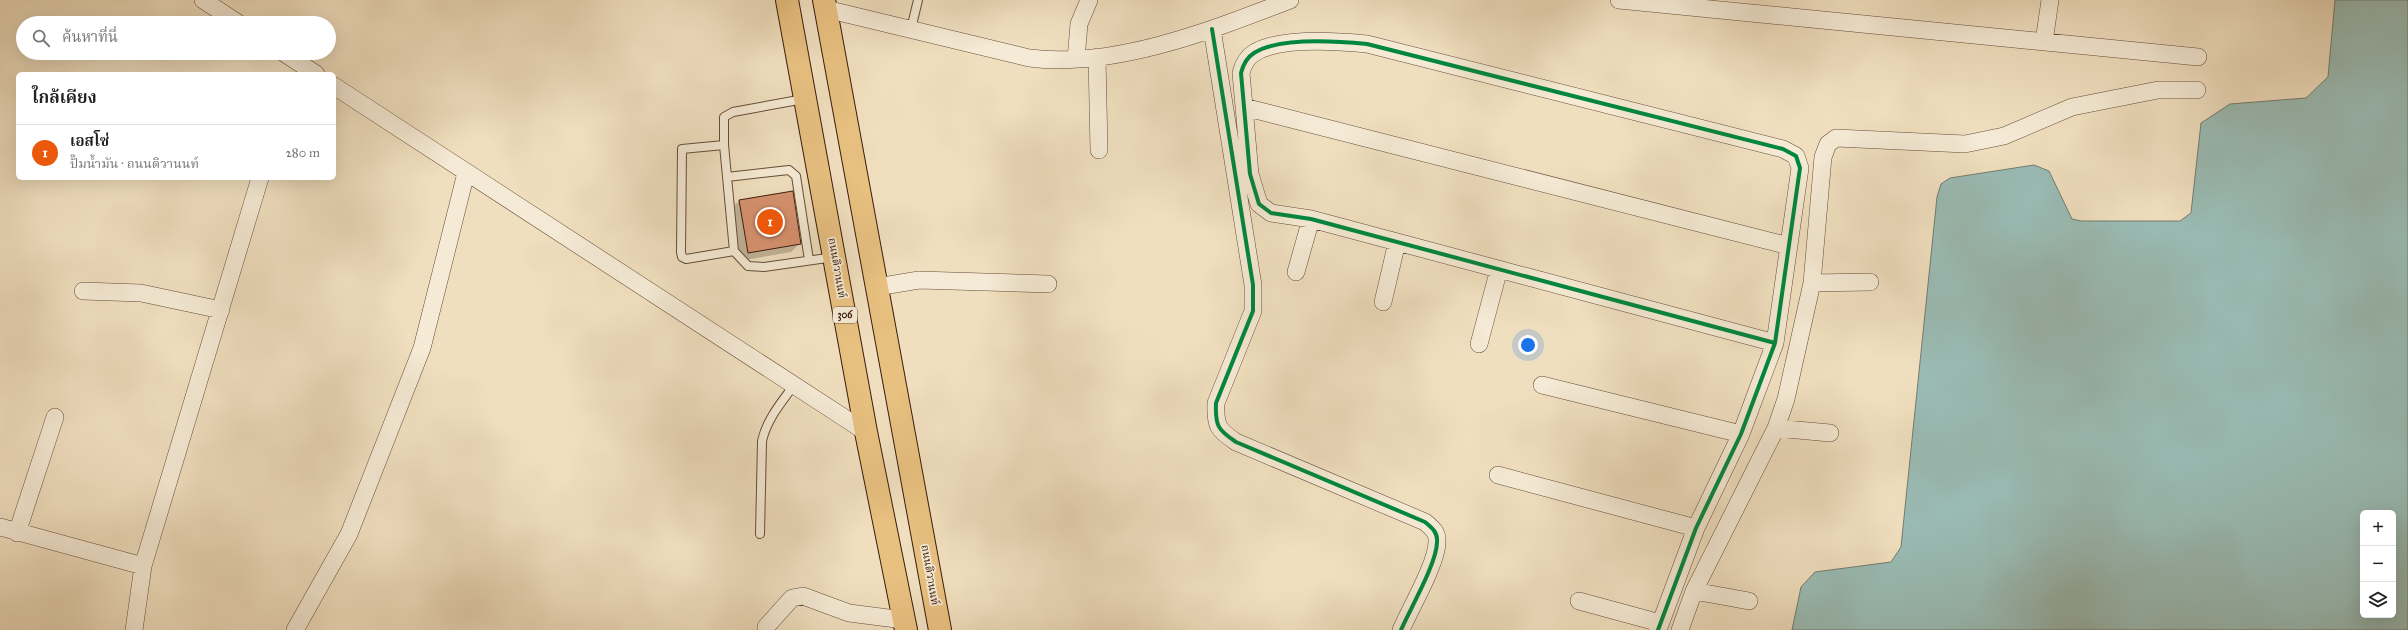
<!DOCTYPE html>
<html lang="th">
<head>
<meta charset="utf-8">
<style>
  body { margin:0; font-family:"IM FELL Great Primer","Noto Serif Thai",serif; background:#f2f2f2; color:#222 }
  .controls { position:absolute; right:12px; bottom:12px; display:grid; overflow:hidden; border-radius:6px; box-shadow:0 4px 16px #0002 }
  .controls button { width:36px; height:36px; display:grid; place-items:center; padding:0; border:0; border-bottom:1px solid #e0e0e0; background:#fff; color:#222; font:20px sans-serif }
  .you { position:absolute; left:1528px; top:345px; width:14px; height:14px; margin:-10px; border:3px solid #fff; border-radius:50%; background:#1a73e8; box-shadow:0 0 0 6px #1a73e833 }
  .badge { display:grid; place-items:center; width:26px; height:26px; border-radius:50%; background:#ea580c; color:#fff; font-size:13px; font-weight:700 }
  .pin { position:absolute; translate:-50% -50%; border:2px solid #fff; box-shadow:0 1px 4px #0006 }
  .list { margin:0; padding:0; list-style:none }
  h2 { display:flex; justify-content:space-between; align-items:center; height:52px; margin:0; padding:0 16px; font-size:17px }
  h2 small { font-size:13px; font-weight:400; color:#767676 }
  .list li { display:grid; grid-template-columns:26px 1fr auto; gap:12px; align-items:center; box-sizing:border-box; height:56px; padding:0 16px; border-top:1px solid #e0e0e0 }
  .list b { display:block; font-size:15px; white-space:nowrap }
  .list p { margin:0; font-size:13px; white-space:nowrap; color:#767676 }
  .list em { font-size:13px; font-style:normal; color:#767676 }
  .icon { flex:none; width:22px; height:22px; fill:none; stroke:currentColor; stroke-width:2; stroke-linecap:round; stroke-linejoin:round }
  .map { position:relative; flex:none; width:2408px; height:630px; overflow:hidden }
  .search { position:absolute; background:#fff; box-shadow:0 4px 16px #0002; left:16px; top:16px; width:320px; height:44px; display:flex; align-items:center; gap:10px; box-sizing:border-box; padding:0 14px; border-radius:22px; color:#767676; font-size:15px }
  .panel { position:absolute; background:#fff; box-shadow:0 4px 16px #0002; left:16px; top:72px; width:320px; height:108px; border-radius:6px }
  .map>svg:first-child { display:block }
</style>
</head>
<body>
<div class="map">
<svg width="2408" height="630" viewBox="0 0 2408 630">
  <rect width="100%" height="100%" fill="#f0dfbf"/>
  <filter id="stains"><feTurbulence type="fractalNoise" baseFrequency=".005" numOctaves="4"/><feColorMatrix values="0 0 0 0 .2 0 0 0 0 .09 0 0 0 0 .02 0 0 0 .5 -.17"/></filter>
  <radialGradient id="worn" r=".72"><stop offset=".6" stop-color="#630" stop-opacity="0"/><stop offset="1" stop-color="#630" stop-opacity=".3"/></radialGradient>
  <!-- water -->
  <path fill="#9abcb5" stroke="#737c71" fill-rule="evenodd" d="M 2335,0 L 2408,0 L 2408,630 L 1792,630 L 1801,587 L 1815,572 L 1891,562 L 1901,547 L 1937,197 L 1941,184 L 1950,178 L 2034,165 L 2049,171 L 2072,219 L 2081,221 L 2180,221 L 2191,213 L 2201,123 L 2230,104 L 2306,98 L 2328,77 ZM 2363,513 L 2393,513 L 2393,615 L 2363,615 Z"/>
  <!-- shadow -->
  <path fill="#0003" d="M 792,192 L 800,243 L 791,252 L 739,261 L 730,210 L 739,201 Z"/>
  <!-- building -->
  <path fill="#d8926f" stroke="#381b0b" d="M 793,191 L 801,244 L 748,253 L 739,200 Z"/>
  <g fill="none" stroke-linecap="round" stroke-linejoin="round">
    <defs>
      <path id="lane" d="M 911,29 L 918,0
        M 804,99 L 733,112 L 724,117 L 724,145 L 734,251 L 748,266 L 764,267 L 834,257
        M 724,145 L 682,149 L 681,252 L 682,257 L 686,259 L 734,251
        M 727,177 L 789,170 L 796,176 L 809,260
        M 760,534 L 762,441 C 767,419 781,403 794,385"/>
      <path id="street" d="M 203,0 L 238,23
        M 1619,0 L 2198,57
        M 826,9 L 1029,58 C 1114,69 1212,30 1290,0
        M 1212,29 L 1253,285 L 1253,311 L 1216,403 C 1215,426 1218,430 1236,442 L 1425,522 C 1431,527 1438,532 1437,542 C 1437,563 1410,609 1401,630
        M 2044,42 L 2050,0
        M 284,53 L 316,74
        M 1097,57 L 1099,150
        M 1076,59 L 1079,24 L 1089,0
        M 334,86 L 866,432
        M 1244,107 L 1789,246
        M 1296,272 L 1311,219
        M 1812,283 L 1870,282
        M 877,287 L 919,280 L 1048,284
        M 83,291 L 141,293 L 221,310
        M 1383,302 L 1397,242
        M 1479,344 L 1499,269
        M 1542,385 L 1741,434
        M 1776,428 L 1830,433
        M 1498,475 L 1696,528
        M 0,527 L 143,566
        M 17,533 L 55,417
        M 1694,591 L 1749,601
        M 1579,601 L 1660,623
        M 766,627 L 792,598 L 803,596 L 849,613 L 904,620
        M 134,630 L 143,566 L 260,178
        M 295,630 L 349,534 L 422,348 L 466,173
        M 1658,630 L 1696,528 L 1741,434 L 1775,343 L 1800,168 L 1796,156 L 1783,149 L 1367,44 C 1337,41 1279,37 1254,53 C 1246,58 1243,65 1241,73 L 1250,174 L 1259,204 L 1271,213 L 1311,219 L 1775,343
        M 1680,630 L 1694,591 L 1776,428 L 1786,399 L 1812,283 L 1823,157 L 1828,144 L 1836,138 L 1965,144 L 2004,136 L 2072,107 L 2158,90 L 2197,90"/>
      <path id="primary" d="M 787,0 L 866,432 L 906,630
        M 824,0 L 940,630"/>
    </defs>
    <!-- lane casing -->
    <use href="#lane" stroke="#664c38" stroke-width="10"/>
    <!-- street casing -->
    <use href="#street" stroke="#664c38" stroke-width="18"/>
    <!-- primary casing -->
    <use href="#primary" stroke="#381b0b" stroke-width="24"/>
    <!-- lane -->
    <use href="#lane" stroke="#f5ead5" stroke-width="8"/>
    <!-- street -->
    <use href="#street" stroke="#f5ead5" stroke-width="17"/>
    <!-- primary -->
    <use href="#primary" stroke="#e8c080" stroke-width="22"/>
    <defs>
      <path id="cycleway" d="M 1212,29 L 1253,285 L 1253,311 L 1216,403 C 1215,426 1218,430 1236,442 L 1425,522 C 1431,527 1438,532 1437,542 C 1437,563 1410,609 1401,630
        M 1658,630 L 1696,528 L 1741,434 L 1775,343 L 1800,168 L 1796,156 L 1783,149 L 1367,44 C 1337,41 1279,37 1254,53 C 1246,58 1243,65 1241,73 L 1250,174 L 1259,204 L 1271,213 L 1311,219 L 1775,343"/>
    </defs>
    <!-- cycleway casing -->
    <use href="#cycleway" stroke="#f5ead5" stroke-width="6"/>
    <!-- cycleway -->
    <use href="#cycleway" stroke="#00873e" stroke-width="4"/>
  </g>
  <g text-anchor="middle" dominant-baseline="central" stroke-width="3.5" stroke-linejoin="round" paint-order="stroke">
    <!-- shield labels -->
    <rect fill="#f5ead5" stroke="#715948" stroke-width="1" x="833" y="307" width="24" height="16" rx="3"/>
    <g font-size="10" font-weight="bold" fill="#381b0b">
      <text x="845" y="315">306</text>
    </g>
    <!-- street labels -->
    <g font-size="11" fill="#381b0b" stroke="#f5ead5">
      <text transform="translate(837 268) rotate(80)">ถนนติวานนท์</text>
      <text transform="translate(930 575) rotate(80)">ถนนติวานนท์</text>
    </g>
  </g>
  <rect width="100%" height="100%" filter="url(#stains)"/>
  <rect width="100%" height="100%" fill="url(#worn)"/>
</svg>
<div class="controls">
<button>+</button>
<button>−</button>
<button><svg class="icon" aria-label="layers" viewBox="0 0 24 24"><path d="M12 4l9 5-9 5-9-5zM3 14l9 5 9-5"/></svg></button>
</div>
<div class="you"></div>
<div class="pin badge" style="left:770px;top:222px">1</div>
<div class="search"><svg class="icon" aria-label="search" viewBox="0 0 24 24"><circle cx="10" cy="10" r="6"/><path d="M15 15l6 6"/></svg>ค้นหาที่นี่</div>
<section class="panel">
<h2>ใกล้เคียง<small></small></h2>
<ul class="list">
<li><span class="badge">1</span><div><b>เอสโซ่</b><p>ปั๊มน้ำมัน · ถนนติวานนท์</p></div><em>280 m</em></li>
</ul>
</section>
</div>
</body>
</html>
